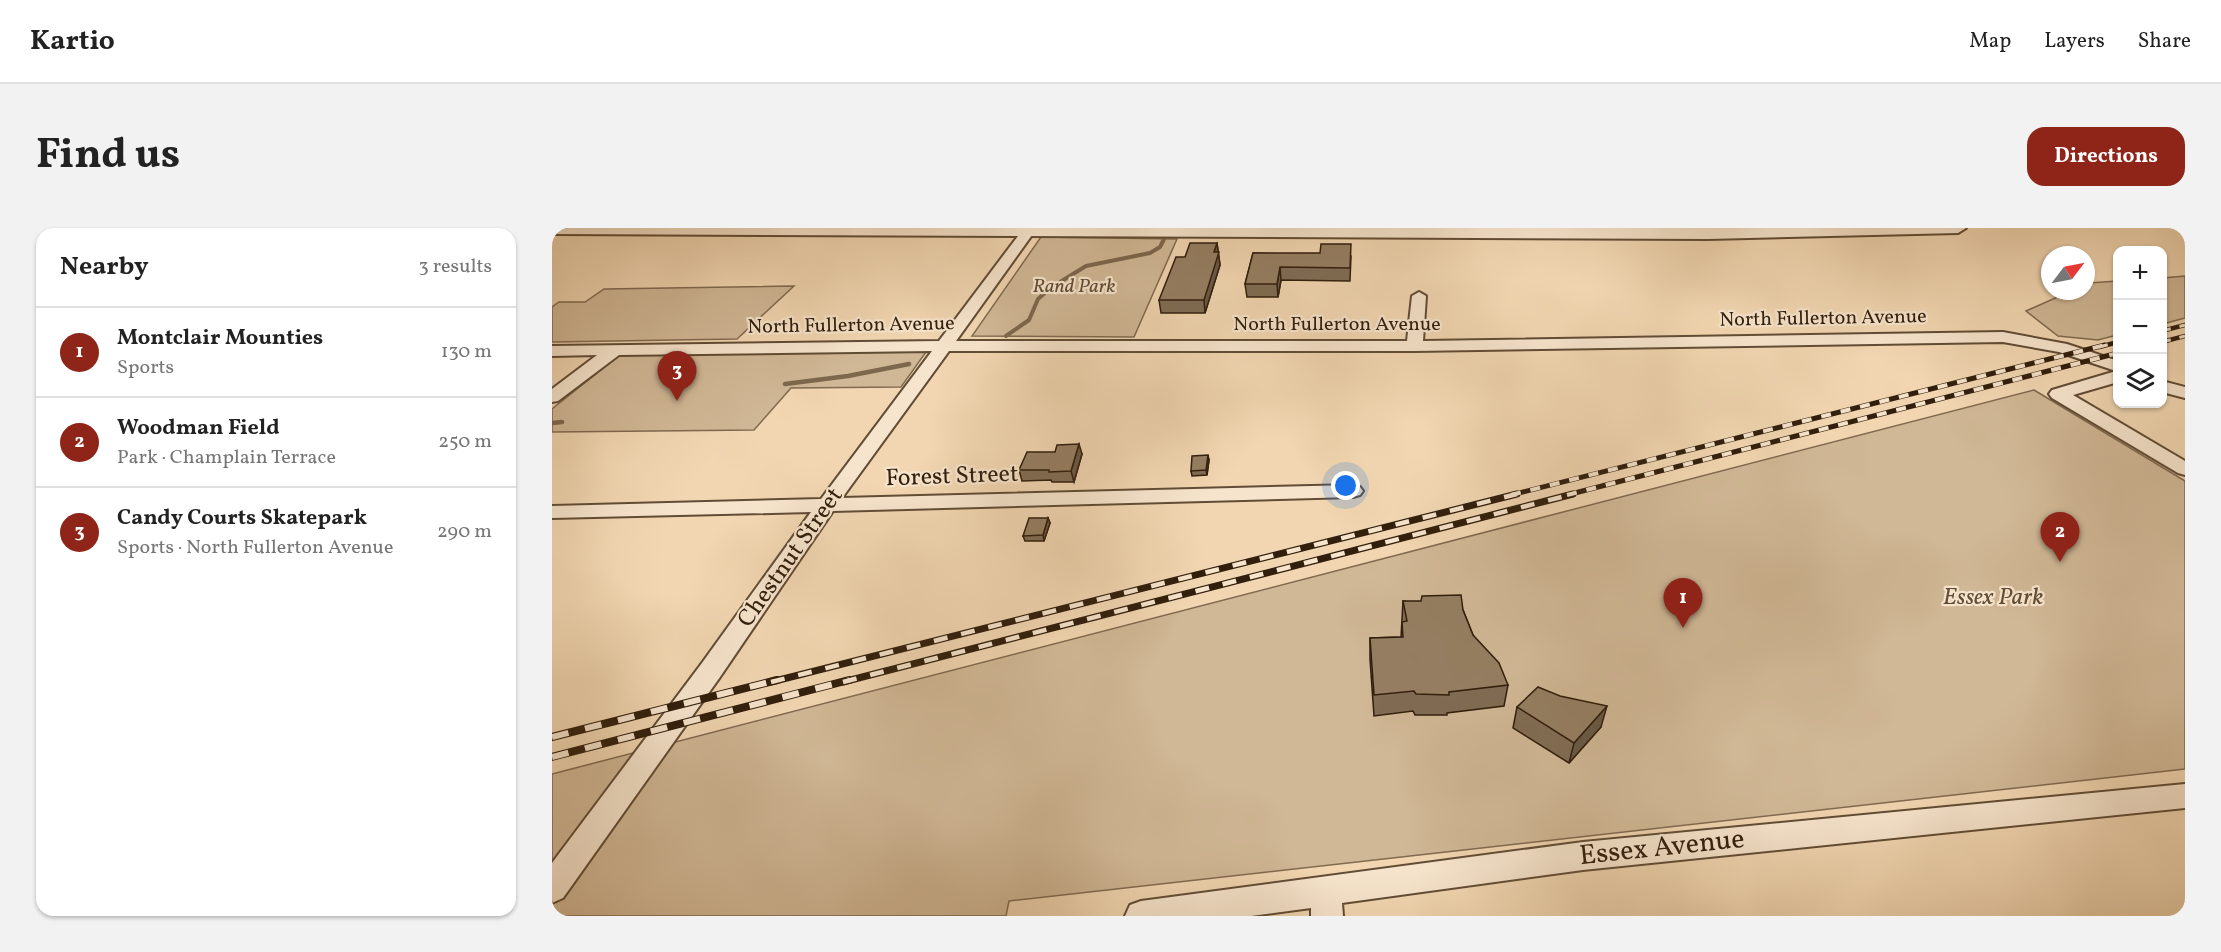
<!DOCTYPE html>
<html lang="en">
<head>
<meta charset="utf-8">
<style>
  body { margin:0; font-family:Vollkorn,serif; background:#f2f2f2; color:#222 }
  .controls { position:absolute; right:18px; top:18px; display:grid; overflow:hidden; border-radius:12px; box-shadow:0 2px 4px #0004 }
  .controls button { width:54px; height:54px; display:grid; place-items:center; padding:0; border:0; border-bottom:2px solid #e0e0e0; background:#fff; color:#222; font:30px sans-serif }
  .compass { position:absolute; left:1489px; top:18px; width:54px; height:54px; border-radius:50%; background:#fff; box-shadow:0 2px 4px #0004; rotate:58deg }
  .you { position:absolute; left:794px; top:258px; width:21px; height:21px; margin:-15px; border:4px solid #fff; border-radius:50%; background:#1a73e8; box-shadow:0 0 0 9px #1a73e833 }
  .badge { display:grid; place-items:center; width:39px; height:39px; border-radius:50%; background:#8f2418; color:#fff; font-size:20px; font-weight:700 }
  .pin { position:absolute; translate:-50% -50px; filter:drop-shadow(0 2px 3px #0008) }
  .pin::after { content:''; position:absolute; top:32px; width:21px; height:18px; background:inherit; clip-path:polygon(0 0,100% 0,50% 100%) }
  .list { margin:0; padding:0; list-style:none }
  h2 { display:flex; justify-content:space-between; align-items:center; height:78px; margin:0; padding:0 24px; font-size:26px }
  h2 small { font-size:20px; font-weight:400; color:#767676 }
  .list li { display:grid; grid-template-columns:39px 1fr auto; gap:18px; align-items:center; box-sizing:border-box; height:90px; padding:0 24px; border-top:2px solid #e0e0e0 }
  .list b { display:block; font-size:22px; white-space:nowrap }
  .list p { margin:0; font-size:20px; white-space:nowrap; color:#767676 }
  .list em { font-size:20px; font-style:normal; color:#767676 }
  .icon { flex:none; width:33px; height:33px; fill:none; stroke:currentColor; stroke-width:2; stroke-linecap:round; stroke-linejoin:round }
  .map { position:relative; flex:none; width:1633px; height:688px; overflow:hidden; border-radius:18px }
  header { display:flex; align-items:center; gap:36px; box-sizing:border-box; height:84px; padding:0 30px; background:#fff; border-bottom:2px solid #e0e0e0 }
  header strong { font-size:28px }
  nav { display:flex; gap:33px; margin-inline-start:auto; font-size:21px }
  .intro { display:flex; align-items:center; justify-content:space-between; box-sizing:border-box; height:144px; padding:0 36px }
  h1 { margin:0; font-size:42px }
  .button { padding:15px 27px; border-radius:18px; background:#8f2418; color:#fff; font-size:21px; font-weight:700 }
  main { display:flex; gap:36px; padding:0 36px }
  aside { flex:1; background:#fff; border-radius:18px; box-shadow:0 2px 4px #0004 }
  .map>svg:first-child { display:block }
</style>
</head>
<body>
<header>
<strong>Kartio</strong>
<nav><a>Map</a><a>Layers</a><a>Share</a></nav>
</header>
<div class="intro"><h1>Find us</h1><a class="button">Directions</a></div>
<main>
<aside>
<h2>Nearby<small>3 results</small></h2>
<ul class="list">
<li><span class="badge">1</span><div><b>Montclair Mounties</b><p>Sports</p></div><em>130 m</em></li>
<li><span class="badge">2</span><div><b>Woodman Field</b><p>Park · Champlain Terrace</p></div><em>250 m</em></li>
<li><span class="badge">3</span><div><b>Candy Courts Skatepark</b><p>Sports · North Fullerton Avenue</p></div><em>290 m</em></li>
</ul>
</aside>
<div class="map">
<svg width="1633" height="688" viewBox="0 0 1633 688">
  <rect width="100%" height="100%" fill="#f1d6b1"/>
  <filter id="stains"><feTurbulence type="fractalNoise" baseFrequency=".00333" numOctaves="4"/><feColorMatrix values="0 0 0 0 .2 0 0 0 0 .09 0 0 0 0 .02 0 0 0 .5 -.17"/></filter>
  <radialGradient id="worn" r=".72"><stop offset=".6" stop-color="#630" stop-opacity="0"/><stop offset="1" stop-color="#630" stop-opacity=".3"/></radialGradient>
  <!-- green -->
  <path fill="#d0b795" stroke="#806a50" stroke-width="1.5" d="M 489,9 L 625,11 L 582,109 L 420,108 Z
    M 1633,48 L 1633,90 L 1611,96 L 1611,50 Z
    M 1565,53 L 1565,107 L 1546,112 L 1506,108 L 1474,83 L 1519,63 L 1534,63 L 1534,56 L 1537,55 Z
    M 242,58 L 185,111 L 0,114 L 0,79 L 7,74 L 33,74 L 52,61 Z
    M 374,124 L 349,159 L 239,160 L 202,202 L 0,204 L 0,181 L 69,126 Z
    M 1482,162 L 1633,253 L 1633,541 L 457,673 L 454,688 L 0,688 L 0,546 Z"/>
  <g fill="none" stroke-linecap="round" stroke-linejoin="round">
    <!-- stream-far1 -->
    <path stroke="#7d674d" stroke-width="4" d="M 454,108 L 477,92 L 486,71 L 500,59 L 534,38 L 598,25 L 608,19 L 612,11"/>
    <!-- stream -->
    <path stroke="#7d674d" stroke-width="4.5" d="M 233,156 L 296,148 L 357,136
      M 0,195 L 10,194"/>
    <defs>
      <path id="minor" d="M 472,0 L 485,0 L 404,113 L 855,113 L 860,68 L 867,64 L 874,68 L 871,113 L 1451,104 L 1515,116 L 1566,133 L 1566,154 L 1521,167 L 1633,233 L 1633,247 L 1626,245 L 1500,170 L 1497,166 L 1500,162 L 1564,143 L 1507,124 L 1451,114 L 863,123 L 397,123 L 290,270 L 801,257 L 808,259 L 811,263 L 808,267 L 801,269 L 281,283 L 168,449 L 11,670 L 0,675 L 0,635 L 150,435 L 259,284 L 0,290 L 0,278 L 269,271 L 380,123 L 67,127 L 6,173 L 0,174 L 0,161 L 45,127 L 0,128 L 0,118 L 387,113 Z
        M 1610,153 L 1633,159 L 1633,170 L 1610,164 Z
        M 1633,556 L 1633,580 L 1031,642 L 790,675 L 791,688 L 759,688 L 759,680 L 699,688 L 573,688 L 578,677 L 589,673 L 1031,614 Z"/>
      <path id="tertiary" d="M 0,0 L 1414,0 L 1406,5 L 1156,11 L 0,6 Z"/>
    </defs>
    <!-- minor casing -->
    <use href="#minor" stroke="#614c35" stroke-width="4"/>
    <!-- tertiary casing -->
    <use href="#tertiary" stroke="#614c35" stroke-width="4"/>
    <!-- minor -->
    <use href="#minor" fill="#f6e4cc" fill-rule="evenodd"/>
    <!-- tertiary -->
    <use href="#tertiary" fill="#f6e4cc" fill-rule="evenodd"/>
    <defs>
      <path id="rail-far3" d="M 1610,103 L 1633,97
        M 1610,114 L 1633,108
        M 1547,119 L 1566,114"/>
      <path id="rail-far2" d="M 959,267 L 1553,117
        M 1015,267 L 1566,125"/>
      <path id="rail-far1" d="M 219,454 L 965,266
        M 291,454 L 1021,266"/>
      <path id="rail" d="M 0,509 L 225,452
        M 0,529 L 297,452"/>
    </defs>
    <!-- rail-far3 casing -->
    <use href="#rail-far3" stroke="#311e0c" stroke-width="4.5"/>
    <!-- rail-far2 casing -->
    <use href="#rail-far2" stroke="#311e0c" stroke-width="5"/>
    <!-- rail-far1 casing -->
    <use href="#rail-far1" stroke="#311e0c" stroke-width="7"/>
    <!-- rail casing -->
    <use href="#rail" stroke="#311e0c" stroke-width="8"/>
    <!-- rail-far3 -->
    <use href="#rail-far3" stroke="#f6e4cc" stroke-width="3" stroke-dasharray="9" stroke-linecap="butt"/>
    <!-- rail-far2 -->
    <use href="#rail-far2" stroke="#f6e4cc" stroke-width="4" stroke-dasharray="10" stroke-linecap="butt"/>
    <!-- rail-far1 -->
    <use href="#rail-far1" stroke="#f6e4cc" stroke-width="4.5" stroke-dasharray="14" stroke-linecap="butt"/>
    <!-- rail -->
    <use href="#rail" stroke="#f6e4cc" stroke-width="6" stroke-dasharray="17" stroke-linecap="butt"/>
  </g>
  <!-- wall -->
  <path fill="#806c54" stroke="#311e0c" stroke-width="1.5" d="M 665,15 L 668,37 L 653,85 L 609,85 L 607,72 Z
    M 701,25 L 799,28 L 798,53 L 729,52 L 726,69 L 695,69 L 693,56 Z
    M 503,224 L 530,226 L 522,254 L 500,254 L 499,252 L 470,253 L 467,242 Z
    M 657,232 L 655,247 L 640,248 L 639,243 Z
    M 496,290 L 498,295 L 492,313 L 473,313 L 471,308 Z
    M 851,373 L 911,382 L 921,407 L 956,457 L 952,478 L 895,485 L 895,487 L 863,487 L 861,483 L 822,488 L 818,431 L 818,410 L 849,409 Z
    M 965,479 L 1049,499 L 1017,535 L 961,500 Z"/>
  <!-- shaded-wall -->
  <path fill="#685845" stroke="#311e0c" stroke-width="1.5" d="M 665,15 L 668,37 L 653,85 L 652,72 L 662,24 Z
    M 728,39 L 729,52 L 726,69 L 725,56 Z
    M 527,216 L 530,226 L 522,254 L 519,243 Z
    M 656,227 L 657,232 L 655,247 L 654,242 Z
    M 496,290 L 498,295 L 492,313 L 491,307 Z
    M 1055,478 L 1049,499 L 1017,535 L 1022,515 Z"/>
  <!-- building -->
  <path fill="#957e62" stroke="#311e0c" stroke-width="1.5" d="M 638,15 L 665,15 L 662,24 L 667,24 L 652,72 L 607,72 L 624,29 L 633,29 Z
    M 769,16 L 799,16 L 798,40 L 728,39 L 725,56 L 693,56 L 701,25 L 768,25 Z
    M 527,216 L 519,243 L 497,244 L 497,242 L 467,242 L 475,224 L 503,224 L 505,217 Z
    M 656,227 L 654,242 L 639,243 L 640,228 Z
    M 477,290 L 496,290 L 491,307 L 471,308 Z
    M 909,367 L 911,382 L 921,407 L 947,435 L 956,457 L 897,464 L 897,467 L 864,466 L 862,463 L 822,467 L 818,410 L 851,409 L 850,394 L 855,393 L 851,373 L 869,373 L 870,368 Z
    M 986,459 L 1008,468 L 1055,478 L 1022,515 L 965,479 Z"/>
  <g text-anchor="middle" dominant-baseline="central" stroke-width="4.5" stroke-linejoin="round" paint-order="stroke">
    <!-- far-park labels -->
    <g font-size="20" font-style="italic" fill="#614c35" stroke="#f6e4cc">
      <text x="522" y="59">Rand Park</text>
    </g>
    <!-- far-street labels -->
    <g font-size="20" fill="#311e0c" stroke="#f6e4cc">
      <text transform="translate(1271 91) rotate(-1)">North Fullerton Avenue</text>
      <text x="785" y="97">North Fullerton Avenue</text>
      <text transform="translate(299 98) rotate(-1)">North Fullerton Avenue</text>
    </g>
    <!-- street labels -->
    <g font-size="24" fill="#311e0c" stroke="#f6e4cc">
      <text transform="translate(400 249) rotate(-2)">Forest Street</text>
      <text transform="translate(239 330) rotate(-55)">Chestnut Street</text>
    </g>
    <!-- park labels -->
    <g font-size="24" font-style="italic" fill="#614c35" stroke="#f6e4cc">
      <text x="1441" y="370">Essex Park</text>
    </g>
    <!-- near-street labels -->
    <g font-size="28" fill="#311e0c" stroke="#f6e4cc">
      <text transform="translate(1110 620) rotate(-6)">Essex Avenue</text>
    </g>
  </g>
  <rect width="100%" height="100%" filter="url(#stains)"/>
  <rect width="100%" height="100%" fill="url(#worn)"/>
</svg>
<div class="controls">
<button>+</button>
<button>−</button>
<button><svg class="icon" aria-label="layers" viewBox="0 0 24 24"><path d="M12 4l9 5-9 5-9-5zM3 14l9 5 9-5"/></svg></button>
</div>
<svg class="compass" viewBox="-18 -18 36 36"><path d="M0-13l5 13h-10z" fill="#e53935"/><path d="M0 13l5-13h-10z" fill="#767676"/></svg>
<div class="you"></div>
<div class="pin badge" style="left:1131px;top:400px">1</div>
<div class="pin badge" style="left:1508px;top:334px">2</div>
<div class="pin badge" style="left:125px;top:173px">3</div>
</div>
</main>
</body>
</html>
